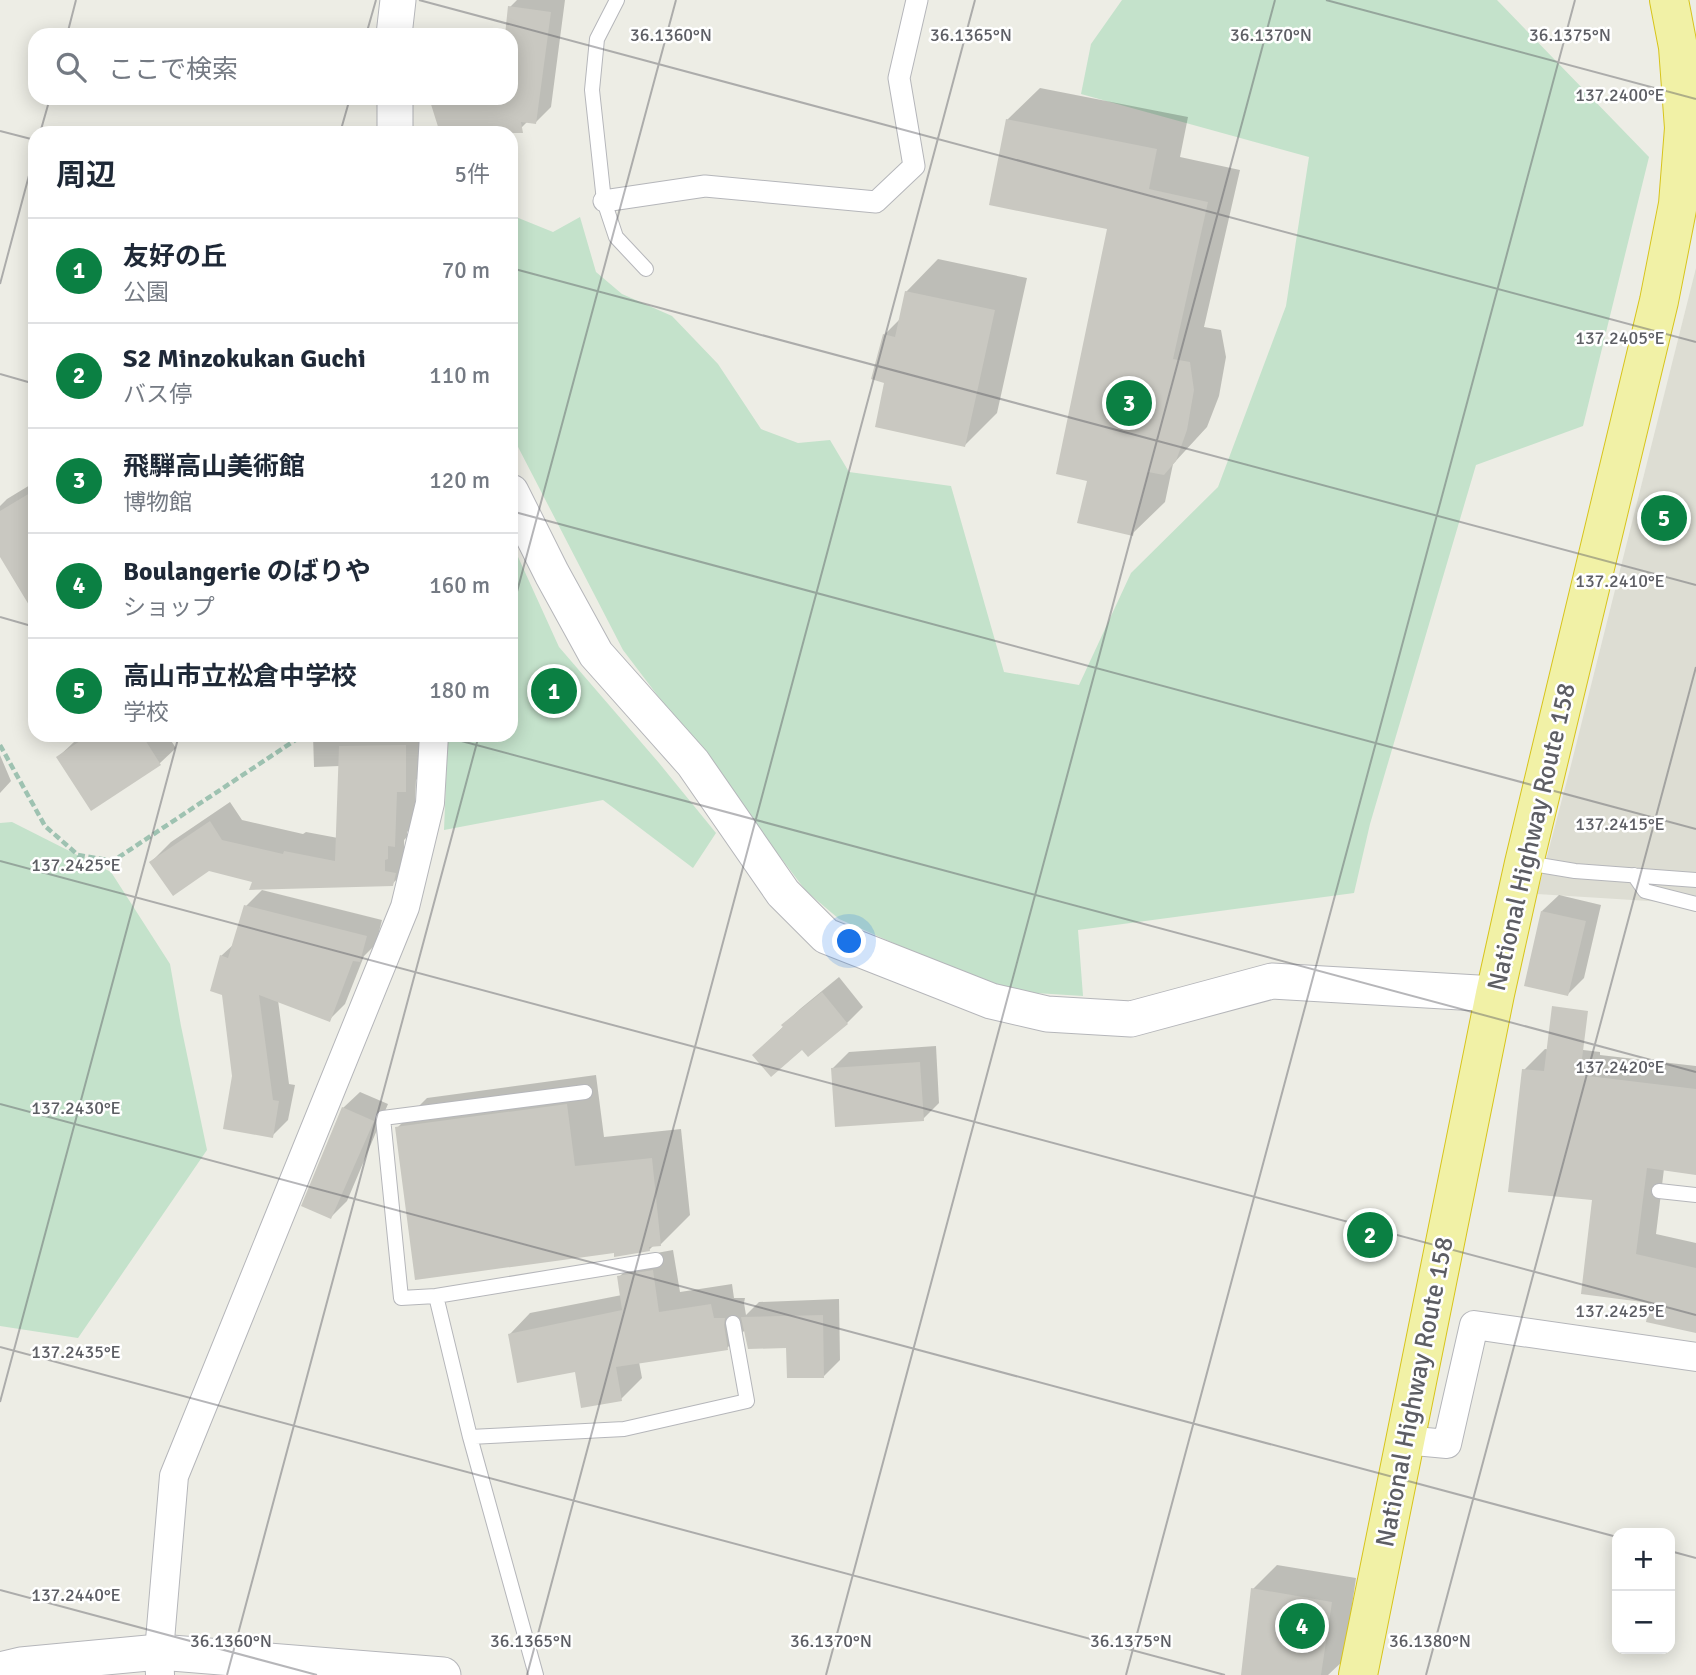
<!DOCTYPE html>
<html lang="ja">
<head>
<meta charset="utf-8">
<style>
  body { margin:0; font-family:Signika,"Noto Sans JP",sans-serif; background:#f6f6f7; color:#1f2937 }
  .controls { position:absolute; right:21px; bottom:21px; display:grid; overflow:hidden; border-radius:14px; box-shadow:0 4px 18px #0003 }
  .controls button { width:63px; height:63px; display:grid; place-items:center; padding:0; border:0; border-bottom:2px solid #e0e1e3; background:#fff; color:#1f2937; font:35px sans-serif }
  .you { position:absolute; left:850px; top:942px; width:24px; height:24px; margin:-18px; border:5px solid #fff; border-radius:50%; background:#1a73e8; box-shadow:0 0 0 10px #1a73e833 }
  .badge { display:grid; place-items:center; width:46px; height:46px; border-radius:50%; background:#0b8043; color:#fff; font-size:23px; font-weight:700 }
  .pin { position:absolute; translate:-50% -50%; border:4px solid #fff; box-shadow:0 2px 7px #0006 }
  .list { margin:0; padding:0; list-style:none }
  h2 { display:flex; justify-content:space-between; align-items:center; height:91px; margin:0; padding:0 28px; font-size:30px }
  h2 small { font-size:23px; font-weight:400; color:#747a83 }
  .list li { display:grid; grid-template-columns:46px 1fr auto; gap:21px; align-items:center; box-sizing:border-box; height:105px; padding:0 28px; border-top:2px solid #e0e1e3 }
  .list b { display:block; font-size:26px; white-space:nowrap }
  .list p { margin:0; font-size:23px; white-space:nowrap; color:#747a83 }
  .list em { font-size:23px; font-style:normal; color:#747a83 }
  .icon { flex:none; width:38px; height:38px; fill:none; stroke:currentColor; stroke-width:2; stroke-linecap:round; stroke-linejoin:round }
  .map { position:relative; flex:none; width:1696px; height:1675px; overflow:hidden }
  .search { position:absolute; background:#fff; box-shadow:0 4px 18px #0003; left:28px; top:28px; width:490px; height:77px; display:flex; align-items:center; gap:18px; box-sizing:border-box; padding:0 24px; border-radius:21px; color:#747a83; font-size:26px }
  .panel { position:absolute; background:#fff; box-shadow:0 4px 18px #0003; left:28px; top:126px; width:490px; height:616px; border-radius:21px }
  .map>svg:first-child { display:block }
</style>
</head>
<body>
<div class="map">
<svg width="1696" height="1675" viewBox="0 0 1696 1675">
  <rect width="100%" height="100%" fill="#edede5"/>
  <!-- education -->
  <path fill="#ddddd3" d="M 1696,268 L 1696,904 L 1537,894 L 1570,769 Z"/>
  <!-- green -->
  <path fill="#c4e2cb" d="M 1122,0 L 1497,0 L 1649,157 L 1583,426 L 1476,465 L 1370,824 L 1354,893 L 1078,930 L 1083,996 L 1002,991 L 839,919 L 806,891 L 623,650 L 516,443 L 511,430 L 511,215 L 553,232 L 580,217 L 596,272 L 622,294 L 672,316 L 718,364 L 761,429 L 798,443 L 830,440 L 849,472 L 951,486 L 1004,672 L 1079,685 L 1131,573 L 1218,487 L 1286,306 L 1309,157 L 1081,94 L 1091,44 Z
    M 511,548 L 514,548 L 559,647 L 659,763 L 716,833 L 693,868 L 603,800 L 444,830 L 448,735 L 511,735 Z
    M 12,822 L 111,872 L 170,964 L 181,1026 L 207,1150 L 78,1338 L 0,1326 L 0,823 Z"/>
  <!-- shadow -->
  <path fill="#0003" d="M 517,0 L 565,0 L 551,107 L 536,122 L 528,121 L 521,128 L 504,133 L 442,133 L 431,98 L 511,98 L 511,35 L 506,35 L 510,7 Z
    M 1040,88 L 1188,117 L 1180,157 L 1240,170 L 1204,327 L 1221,330 L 1226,357 L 1219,396 L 1207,427 L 1173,464 L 1165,502 L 1132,534 L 1089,479 L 1109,227 L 1007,120 Z
    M 938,259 L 1027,278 L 997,413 L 965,445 L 885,334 L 900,319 L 906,292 Z
    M 35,482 L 35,612 L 0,553 L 0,506 L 7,499 Z
    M 84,735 L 167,735 L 176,748 L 160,763 L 92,809 L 58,757 L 74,742 Z
    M 313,735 L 425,735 L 425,770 L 416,780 L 414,825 L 407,832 L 407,837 L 404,840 L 404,851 L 413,864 L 392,884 L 254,880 L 209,869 L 151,862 L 171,842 L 230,802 L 242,820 L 303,834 L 306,832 L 338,838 L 340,766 L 314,767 Z
    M 0,755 L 11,781 L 0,793 Z
    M 262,890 L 382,920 L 376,944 L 364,956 L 345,1004 L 329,1020 L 278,1000 L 289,1084 L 295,1085 L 288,1120 L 272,1136 L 234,1076 L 221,956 L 234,944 L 246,906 Z
    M 1559,895 L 1601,905 L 1584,978 L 1568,994 L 1542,911 Z
    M 839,977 L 863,1007 L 847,1023 L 808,1055 L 802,1048 L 754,1055 L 784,1026 L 783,1025 L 800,1009 Z
    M 936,1046 L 939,1103 L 923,1119 L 833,1068 L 849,1052 Z
    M 1567,1048 L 1600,1052 L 1600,1055 L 1696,1066 L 1696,1174 L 1664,1169 L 1656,1234 L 1696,1243 L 1696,1328 L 1652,1301 L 1524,1070 L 1545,1049 L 1563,1051 Z
    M 596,1075 L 604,1137 L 681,1129 L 690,1215 L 660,1245 L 654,1245 L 649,1250 L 615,1251 L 397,1128 L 427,1098 Z
    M 360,1092 L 388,1104 L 347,1201 L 331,1217 L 343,1108 Z
    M 673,1250 L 680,1292 L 732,1284 L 734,1298 L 745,1298 L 744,1303 L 746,1315 L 759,1302 L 839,1299 L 840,1360 L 824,1376 L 788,1347 L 745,1330 L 727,1348 L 639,1362 L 642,1378 L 621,1399 L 576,1370 L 510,1334 L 530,1313 L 622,1295 L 619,1277 L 640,1256 Z
    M 1277,1565 L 1356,1578 L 1344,1660 L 1328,1675 L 1259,1675 L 1253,1589 Z"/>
  <!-- building -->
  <path fill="#c9c8c1" d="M 508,6 L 551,12 L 536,124 L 521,122 L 523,133 L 440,133 L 429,98 L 511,98 L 511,35 L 505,35 Z
    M 1006,119 L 1157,149 L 1149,189 L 1208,202 L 1173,359 L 1190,362 L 1194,390 L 1187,430 L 1176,461 L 1164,475 L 1148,472 L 1133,536 L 1077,523 L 1087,481 L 1056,474 L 1107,229 L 989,205 Z
    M 905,291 L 995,310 L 965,447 L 875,427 L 884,383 L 871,379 L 883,334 L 895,337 Z
    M 35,490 L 35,615 L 0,557 L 0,511 Z
    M 89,735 L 142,735 L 161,765 L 91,811 L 56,757 Z
    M 406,745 L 406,792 L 397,792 L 395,847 L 388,846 L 388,859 L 385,860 L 385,871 L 396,873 L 393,886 L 249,890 L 252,882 L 209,871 L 173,896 L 149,862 L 210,821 L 222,840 L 283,854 L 284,851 L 335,861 L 339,746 Z
    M 244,905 L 367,936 L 360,962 L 353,961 L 330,1022 L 259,995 L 273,1100 L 279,1101 L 273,1138 L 223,1129 L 232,1076 L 222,995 L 210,991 L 220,955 L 228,958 Z
    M 1541,911 L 1586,921 L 1568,996 L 1524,986 Z
    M 822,992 L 848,1024 L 808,1057 L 802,1050 L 771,1077 L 752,1055 L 783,1027 L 781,1025 Z
    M 1552,1006 L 1588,1011 L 1580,1075 L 1696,1089 L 1696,1175 L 1647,1168 L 1636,1254 L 1696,1268 L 1696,1333 L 1646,1322 L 1650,1303 L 1581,1294 L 1592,1200 L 1508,1192 L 1522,1069 L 1544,1071 Z
    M 920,1062 L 924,1121 L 835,1127 L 831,1068 Z
    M 567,1104 L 575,1166 L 652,1158 L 661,1246 L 649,1247 L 650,1251 L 614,1257 L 614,1253 L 415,1280 L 395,1127 Z
    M 342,1107 L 374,1121 L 331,1219 L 301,1206 Z
    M 653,1270 L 659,1312 L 711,1304 L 714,1318 L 725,1318 L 724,1325 L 728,1350 L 616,1367 L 622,1401 L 581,1408 L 575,1372 L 517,1383 L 508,1334 L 622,1310 L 617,1276 Z
    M 823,1315 L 824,1378 L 787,1378 L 786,1348 L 748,1349 L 741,1317 Z
    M 1251,1588 L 1332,1602 L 1321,1675 L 1241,1675 Z"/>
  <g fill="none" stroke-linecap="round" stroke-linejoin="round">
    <defs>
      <path id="service" d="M 617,0 L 597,39 L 592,90 L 604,201 L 616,237 L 646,269
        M 1527,863 L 1575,871 L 1696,880
        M 1634,875 L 1645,891 L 1696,904
        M 1659,1191 L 1696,1195
        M 436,1296 L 401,1298 L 383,1118 L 585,1092
        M 470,1437 L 624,1429 L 747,1401 L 733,1323
        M 536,1675 L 470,1437 L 436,1296 L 656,1260"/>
      <path id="pedestrian" d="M 604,201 L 705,186 L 876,202 L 914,166 L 899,78 L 917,0"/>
      <path id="minor" d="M 1404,1440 L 1447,1444 L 1474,1325 L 1696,1357
        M 160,1675 L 159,1652 L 174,1476 L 405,907 L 430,803 L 434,735"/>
      <path id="tertiary" d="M 394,35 L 398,0
        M 395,98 L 395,133
        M 511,492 L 552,574 L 596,654 L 693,763 L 783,893 L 826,936 L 991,1001 L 1047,1014 L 1131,1019 L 1272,981 L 1495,994
        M 0,1670 L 21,1665 L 159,1652 L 443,1675"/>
      <path id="trunk" d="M 1358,1675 L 1495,994 L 1524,863 L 1659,301 L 1678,204 L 1684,128 L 1678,47 L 1669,0"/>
    </defs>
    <!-- service casing -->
    <use href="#service" stroke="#b5b6ba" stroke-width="16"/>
    <!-- pedestrian casing -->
    <use href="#pedestrian" stroke="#b5b6ba" stroke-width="23"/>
    <!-- minor casing -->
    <use href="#minor" stroke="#b5b6ba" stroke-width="30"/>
    <!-- tertiary casing -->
    <use href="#tertiary" stroke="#b5b6ba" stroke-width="37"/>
    <!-- trunk casing -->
    <use href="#trunk" stroke="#d7c41b" stroke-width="40"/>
    <!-- path -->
    <path stroke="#9ec2b1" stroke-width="4.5" stroke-dasharray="7 3.5" stroke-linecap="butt" d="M 0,745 L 45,826 L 78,855 L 113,861 L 303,735"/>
    <!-- service -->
    <use href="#service" stroke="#fff" stroke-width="14"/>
    <!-- pedestrian -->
    <use href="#pedestrian" stroke="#fff" stroke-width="21"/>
    <!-- minor -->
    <use href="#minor" stroke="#fff" stroke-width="28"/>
    <!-- tertiary -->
    <use href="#tertiary" stroke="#fff" stroke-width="35"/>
    <!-- trunk -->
    <use href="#trunk" stroke="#f1f1a6" stroke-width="38"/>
  </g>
  <!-- ticks -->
  <path fill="none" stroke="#5d5e64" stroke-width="2" stroke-opacity="0.45" d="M 419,0 L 1696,342M 1326,0 L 1696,99M 67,35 L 76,0M 366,35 L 376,0M 0,131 L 35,140M 40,133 L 50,98M 340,133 L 350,98M 511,268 L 1696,585M 0,284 L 35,153M 0,374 L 35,384M 511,511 L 1696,829M 511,614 L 676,0M 0,617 L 35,627M 439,735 L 1696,1072M 0,861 L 1696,1315M 0,1104 L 1617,1537M 0,1347 L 1225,1675M 0,1402 L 179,735M 1670,1551 L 1696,1558M 0,1590 L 317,1675M 227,1675 L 479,735M 527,1675 L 975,0M 826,1675 L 1275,0M 1126,1675 L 1575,0M 1426,1675 L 1696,667"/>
  <g text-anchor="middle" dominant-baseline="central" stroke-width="5" stroke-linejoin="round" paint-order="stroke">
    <!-- street labels -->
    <g font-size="26" fill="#5d5e64" stroke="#fff">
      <text transform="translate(1532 837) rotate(-77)">National Highway Route 158</text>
      <text transform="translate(1415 1392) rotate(-79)">National Highway Route 158</text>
    </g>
  </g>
  <g font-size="18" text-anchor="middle" fill="#5d5e64" stroke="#fff" stroke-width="5" stroke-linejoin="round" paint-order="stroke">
    <text x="671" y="41">36.1360°N</text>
    <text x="971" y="41">36.1365°N</text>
    <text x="1271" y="41">36.1370°N</text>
    <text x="1570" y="41">36.1375°N</text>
    <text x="1620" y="101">137.2400°E</text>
    <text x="1620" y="344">137.2405°E</text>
    <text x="1620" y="587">137.2410°E</text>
    <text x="1620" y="830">137.2415°E</text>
    <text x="76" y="871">137.2425°E</text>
    <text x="1620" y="1073">137.2420°E</text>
    <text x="76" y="1114">137.2430°E</text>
    <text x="1620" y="1317">137.2425°E</text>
    <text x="76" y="1358">137.2435°E</text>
    <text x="76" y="1601">137.2440°E</text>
    <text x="231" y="1647">36.1360°N</text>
    <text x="531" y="1647">36.1365°N</text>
    <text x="831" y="1647">36.1370°N</text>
    <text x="1131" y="1647">36.1375°N</text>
    <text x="1430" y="1647">36.1380°N</text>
  </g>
</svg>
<div class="controls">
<button>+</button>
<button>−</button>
</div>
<div class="you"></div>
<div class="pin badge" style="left:554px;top:691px">1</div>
<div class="pin badge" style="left:1370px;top:1235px">2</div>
<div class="pin badge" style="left:1129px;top:403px">3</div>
<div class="pin badge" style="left:1302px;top:1626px">4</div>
<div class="pin badge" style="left:1664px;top:518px">5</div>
<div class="search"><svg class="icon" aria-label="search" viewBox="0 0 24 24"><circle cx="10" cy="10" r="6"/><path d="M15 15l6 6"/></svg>ここで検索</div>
<section class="panel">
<h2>周辺<small>5件</small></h2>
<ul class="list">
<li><span class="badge">1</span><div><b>友好の丘</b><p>公園</p></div><em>70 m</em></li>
<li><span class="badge">2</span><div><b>S2 Minzokukan Guchi</b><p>バス停</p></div><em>110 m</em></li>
<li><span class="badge">3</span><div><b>飛騨高山美術館</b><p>博物館</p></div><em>120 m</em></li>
<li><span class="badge">4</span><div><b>Boulangerie のばりや</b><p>ショップ</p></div><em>160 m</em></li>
<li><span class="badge">5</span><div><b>高山市立松倉中学校</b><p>学校</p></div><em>180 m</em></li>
</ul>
</section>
</div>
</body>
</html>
